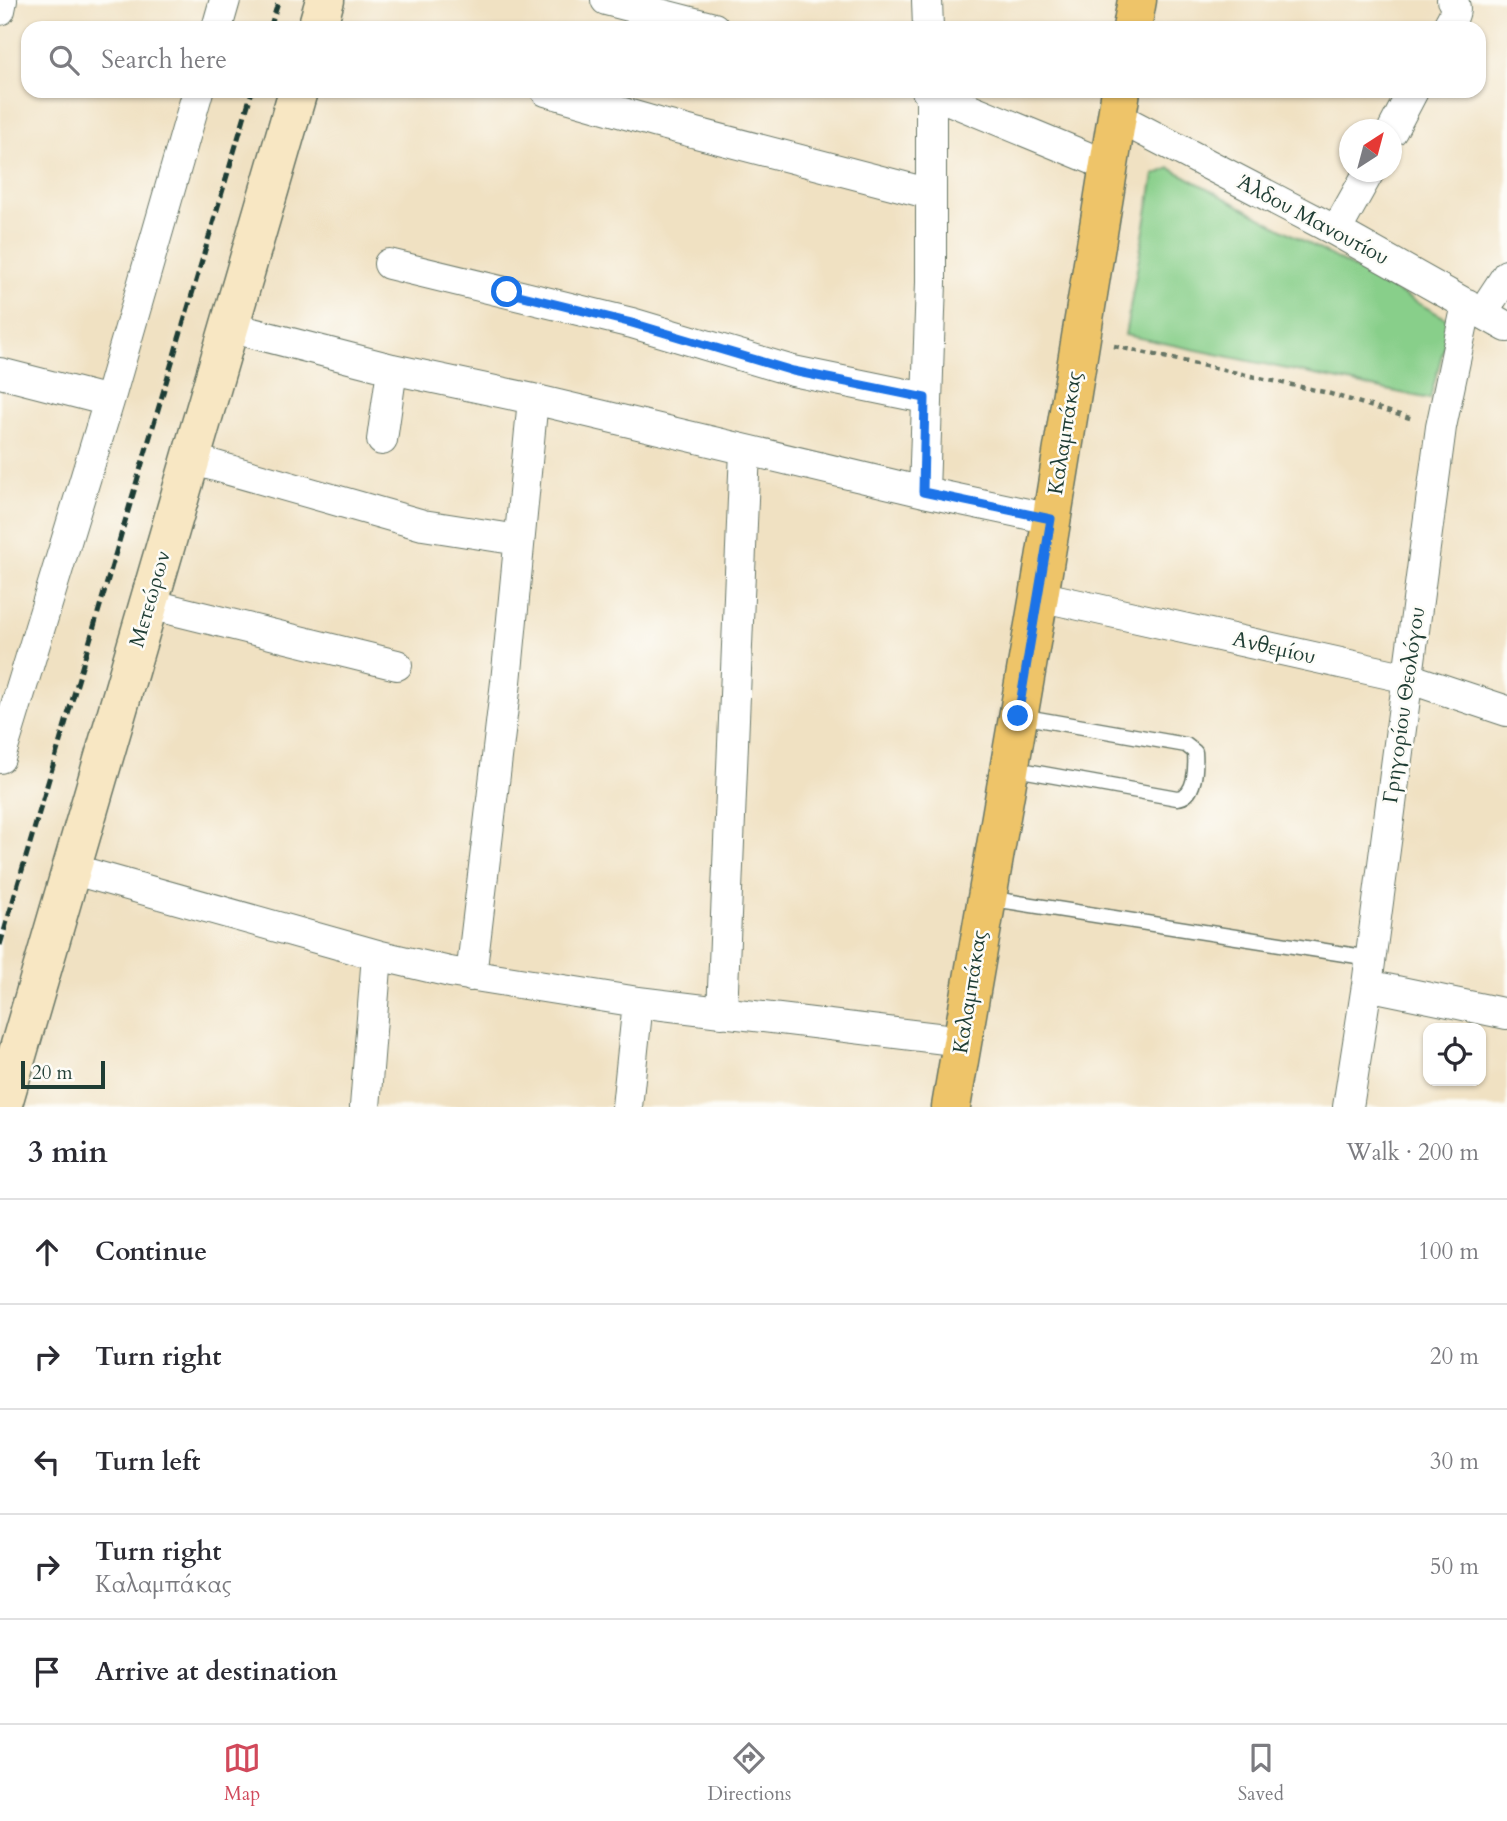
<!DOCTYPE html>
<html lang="en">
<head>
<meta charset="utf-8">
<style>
  body { margin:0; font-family:Cardo,serif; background:#f2f2f3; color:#2b2b33 }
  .controls { position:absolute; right:21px; bottom:21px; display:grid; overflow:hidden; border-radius:14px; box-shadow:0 2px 5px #0004 }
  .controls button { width:63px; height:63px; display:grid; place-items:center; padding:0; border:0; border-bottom:2px solid #e1e1e2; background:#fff; color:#2b2b33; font:35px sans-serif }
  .compass { position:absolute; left:1339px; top:119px; width:63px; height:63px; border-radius:50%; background:#fff; box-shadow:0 2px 5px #0004; rotate:36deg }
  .scale { position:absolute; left:21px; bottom:18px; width:84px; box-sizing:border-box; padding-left:7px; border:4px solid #1f3d34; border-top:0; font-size:19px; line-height:24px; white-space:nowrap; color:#1f3d34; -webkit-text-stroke:5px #fdfcf7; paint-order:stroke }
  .stop { position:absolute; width:21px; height:21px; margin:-16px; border:5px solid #1a73e8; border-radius:50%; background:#fff }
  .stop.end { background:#1a73e8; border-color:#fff; box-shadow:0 2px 7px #0008 }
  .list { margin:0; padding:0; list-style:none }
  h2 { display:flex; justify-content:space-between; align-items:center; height:91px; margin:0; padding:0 28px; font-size:30px }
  h2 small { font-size:23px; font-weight:400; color:#7c7c81 }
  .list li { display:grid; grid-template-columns:46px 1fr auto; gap:21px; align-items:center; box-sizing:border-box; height:105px; padding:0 28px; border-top:2px solid #e1e1e2 }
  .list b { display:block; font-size:26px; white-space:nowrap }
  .list p { margin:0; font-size:23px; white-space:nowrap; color:#7c7c81 }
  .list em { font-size:23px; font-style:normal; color:#7c7c81 }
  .icon { flex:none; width:38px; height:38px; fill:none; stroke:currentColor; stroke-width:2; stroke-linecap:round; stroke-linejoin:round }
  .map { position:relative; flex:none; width:1507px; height:1107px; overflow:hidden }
  .search { position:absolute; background:#fff; box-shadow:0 2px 5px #0004; left:21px; right:21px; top:21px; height:77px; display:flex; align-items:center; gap:18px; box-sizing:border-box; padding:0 24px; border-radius:21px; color:#7c7c81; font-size:26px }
  .sheet { height:616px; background:#fff }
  nav { display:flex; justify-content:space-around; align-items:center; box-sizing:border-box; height:98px; border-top:2px solid #e1e1e2; background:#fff; font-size:19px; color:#7c7c81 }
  nav a { display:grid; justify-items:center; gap:4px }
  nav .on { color:#d1495b }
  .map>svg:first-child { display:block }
</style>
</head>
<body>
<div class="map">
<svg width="1507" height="1107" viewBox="0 0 1507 1107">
  <rect width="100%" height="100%" fill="#fdfcf7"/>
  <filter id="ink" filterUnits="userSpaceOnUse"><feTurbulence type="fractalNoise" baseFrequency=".0143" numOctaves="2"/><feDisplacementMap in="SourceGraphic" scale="14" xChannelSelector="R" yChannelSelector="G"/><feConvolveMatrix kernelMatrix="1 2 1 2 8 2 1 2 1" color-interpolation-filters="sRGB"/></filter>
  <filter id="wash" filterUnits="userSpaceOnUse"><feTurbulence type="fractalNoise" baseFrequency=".00686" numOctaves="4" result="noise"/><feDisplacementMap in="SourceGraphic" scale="28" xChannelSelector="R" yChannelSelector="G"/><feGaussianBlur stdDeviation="1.57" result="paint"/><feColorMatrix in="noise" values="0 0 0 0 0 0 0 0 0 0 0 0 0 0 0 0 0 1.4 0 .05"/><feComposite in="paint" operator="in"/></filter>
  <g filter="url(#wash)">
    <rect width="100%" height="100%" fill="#f0e1c2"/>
    <!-- green -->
    <path fill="#88cf8a" stroke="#54865f" stroke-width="2" d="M 1170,168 L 1451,321 L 1430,399 L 1125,335 L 1154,175 Z"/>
  </g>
  <g filter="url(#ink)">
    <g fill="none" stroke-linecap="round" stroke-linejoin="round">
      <defs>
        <path id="lane" d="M 1010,768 L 1177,798 C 1196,797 1196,767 1195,752 L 1186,745 L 1020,716
          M 987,898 L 1370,958"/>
        <path id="street" d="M 606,0 L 714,28
          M 927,0 L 928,28
          M 0,10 L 2,0
          M 217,28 L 225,0
          M 1447,28 C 1452,18 1459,10 1452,0
          M 546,91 L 658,123 L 931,194
          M 927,91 L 1109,166
          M 1117,117 L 1336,231 L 1507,327
          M 1392,131 L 1413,91
          M 1336,231 L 1369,172
          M 389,264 L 632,323 L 793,371 L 925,398
          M 1482,313 L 1507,275
          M 229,327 L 392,369 L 533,399 L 924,492 L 1051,519
          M 0,373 L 109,401
          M 382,440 L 392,369
          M 191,459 L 423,525 L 519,540
          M 924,492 L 931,282 L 931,91
          M 1039,596 L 1408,678 L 1507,711
          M 149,604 L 397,665
          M 0,758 L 109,401 L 198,91
          M 71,869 L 377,955 L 450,972 L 638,1002 L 962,1041
          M 471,976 L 506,682 L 533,399
          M 1367,985 L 1507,1014
          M 722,1013 L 745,450
          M 365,1107 L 377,955
          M 627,1107 L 638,1002
          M 1348,1107 L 1367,985 L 1441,427 L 1467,304"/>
        <path id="secondary" d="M 317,28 L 325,0
          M 2,1107 L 298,91"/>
        <path id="primary" d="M 1132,28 L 1137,0
          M 951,1107 L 1039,596 L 1121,91"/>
      </defs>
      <!-- lane casing -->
      <use href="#lane" stroke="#687666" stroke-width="17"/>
      <!-- street casing -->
      <use href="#street" stroke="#687666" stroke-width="32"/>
      <!-- secondary casing -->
      <use href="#secondary" stroke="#687666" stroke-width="41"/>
      <!-- primary casing -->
      <use href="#primary" stroke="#687666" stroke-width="41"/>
      <!-- path -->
      <path stroke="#687666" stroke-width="4.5" stroke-dasharray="5 5" stroke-linecap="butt" d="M 1114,346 L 1324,392 L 1413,419"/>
      <!-- lane -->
      <use href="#lane" stroke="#fff" stroke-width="14"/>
      <!-- street -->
      <use href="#street" stroke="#fff" stroke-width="30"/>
      <!-- secondary -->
      <use href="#secondary" stroke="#f8e7c3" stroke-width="38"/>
      <!-- primary -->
      <use href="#primary" stroke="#eec469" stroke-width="38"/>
      <!-- rail -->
      <path stroke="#1f3d34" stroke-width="5" stroke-dasharray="10 5" stroke-linecap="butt" d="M 270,28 L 279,0
        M 0,945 L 252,91"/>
    </g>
  </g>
  <g fill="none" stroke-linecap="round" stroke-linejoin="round" filter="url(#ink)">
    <!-- route -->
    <path stroke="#1a73e8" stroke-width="9" d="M 507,292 L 632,323 L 793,371 L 925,398 L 923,492 L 1051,519 L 1018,716"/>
  </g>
  <g text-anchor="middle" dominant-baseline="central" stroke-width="5" stroke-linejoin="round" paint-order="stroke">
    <!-- street labels -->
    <g font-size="21" fill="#1f3d34" stroke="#fdfcf7">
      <text transform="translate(1313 220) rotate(28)">Άλδου Μανουτίου</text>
      <text transform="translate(1065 433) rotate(-81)">Καλαμπάκας</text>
      <text transform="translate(150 599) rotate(-74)">Μετεώρων</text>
      <text transform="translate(1274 648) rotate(13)">Ανθεμίου</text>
      <text transform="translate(1404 705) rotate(-82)">Γρηγορίου Θεολόγου</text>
      <text transform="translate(970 992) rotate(-81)">Καλαμπάκας</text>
    </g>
  </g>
</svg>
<div class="controls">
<button><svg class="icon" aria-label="locate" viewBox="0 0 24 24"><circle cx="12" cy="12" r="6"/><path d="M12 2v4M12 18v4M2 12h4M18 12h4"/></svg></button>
</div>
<svg class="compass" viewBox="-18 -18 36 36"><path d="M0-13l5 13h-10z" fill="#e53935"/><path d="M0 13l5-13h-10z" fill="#7c7c81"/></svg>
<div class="scale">20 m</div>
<div class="stop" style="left:507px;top:292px"></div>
<div class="stop end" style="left:1018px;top:716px"></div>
<div class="search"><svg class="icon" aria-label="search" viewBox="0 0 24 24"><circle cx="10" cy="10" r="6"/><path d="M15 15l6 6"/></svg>Search here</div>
</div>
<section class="sheet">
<h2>3 min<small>Walk · 200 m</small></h2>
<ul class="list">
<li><svg class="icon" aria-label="ahead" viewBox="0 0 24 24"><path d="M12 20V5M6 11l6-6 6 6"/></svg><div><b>Continue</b></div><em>100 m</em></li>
<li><svg class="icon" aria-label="right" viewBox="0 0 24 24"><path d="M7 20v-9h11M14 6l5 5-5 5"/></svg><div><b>Turn right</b></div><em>20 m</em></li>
<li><svg class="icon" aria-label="left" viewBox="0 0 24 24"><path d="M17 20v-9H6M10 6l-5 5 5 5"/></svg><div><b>Turn left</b></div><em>30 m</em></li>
<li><svg class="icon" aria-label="right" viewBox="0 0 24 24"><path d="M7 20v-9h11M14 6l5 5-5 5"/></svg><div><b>Turn right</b><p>Καλαμπάκας</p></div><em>50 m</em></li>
<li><svg class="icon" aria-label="arrive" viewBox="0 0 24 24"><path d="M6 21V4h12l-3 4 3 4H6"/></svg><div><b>Arrive at destination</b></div></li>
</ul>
</section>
<nav>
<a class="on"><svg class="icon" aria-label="map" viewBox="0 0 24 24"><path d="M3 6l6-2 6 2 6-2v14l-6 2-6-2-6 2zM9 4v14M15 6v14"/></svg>Map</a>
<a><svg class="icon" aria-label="directions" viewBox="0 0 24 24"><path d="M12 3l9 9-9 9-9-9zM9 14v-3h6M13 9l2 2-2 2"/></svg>Directions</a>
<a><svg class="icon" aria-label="saved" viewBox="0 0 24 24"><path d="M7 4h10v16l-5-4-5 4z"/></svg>Saved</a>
</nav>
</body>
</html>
